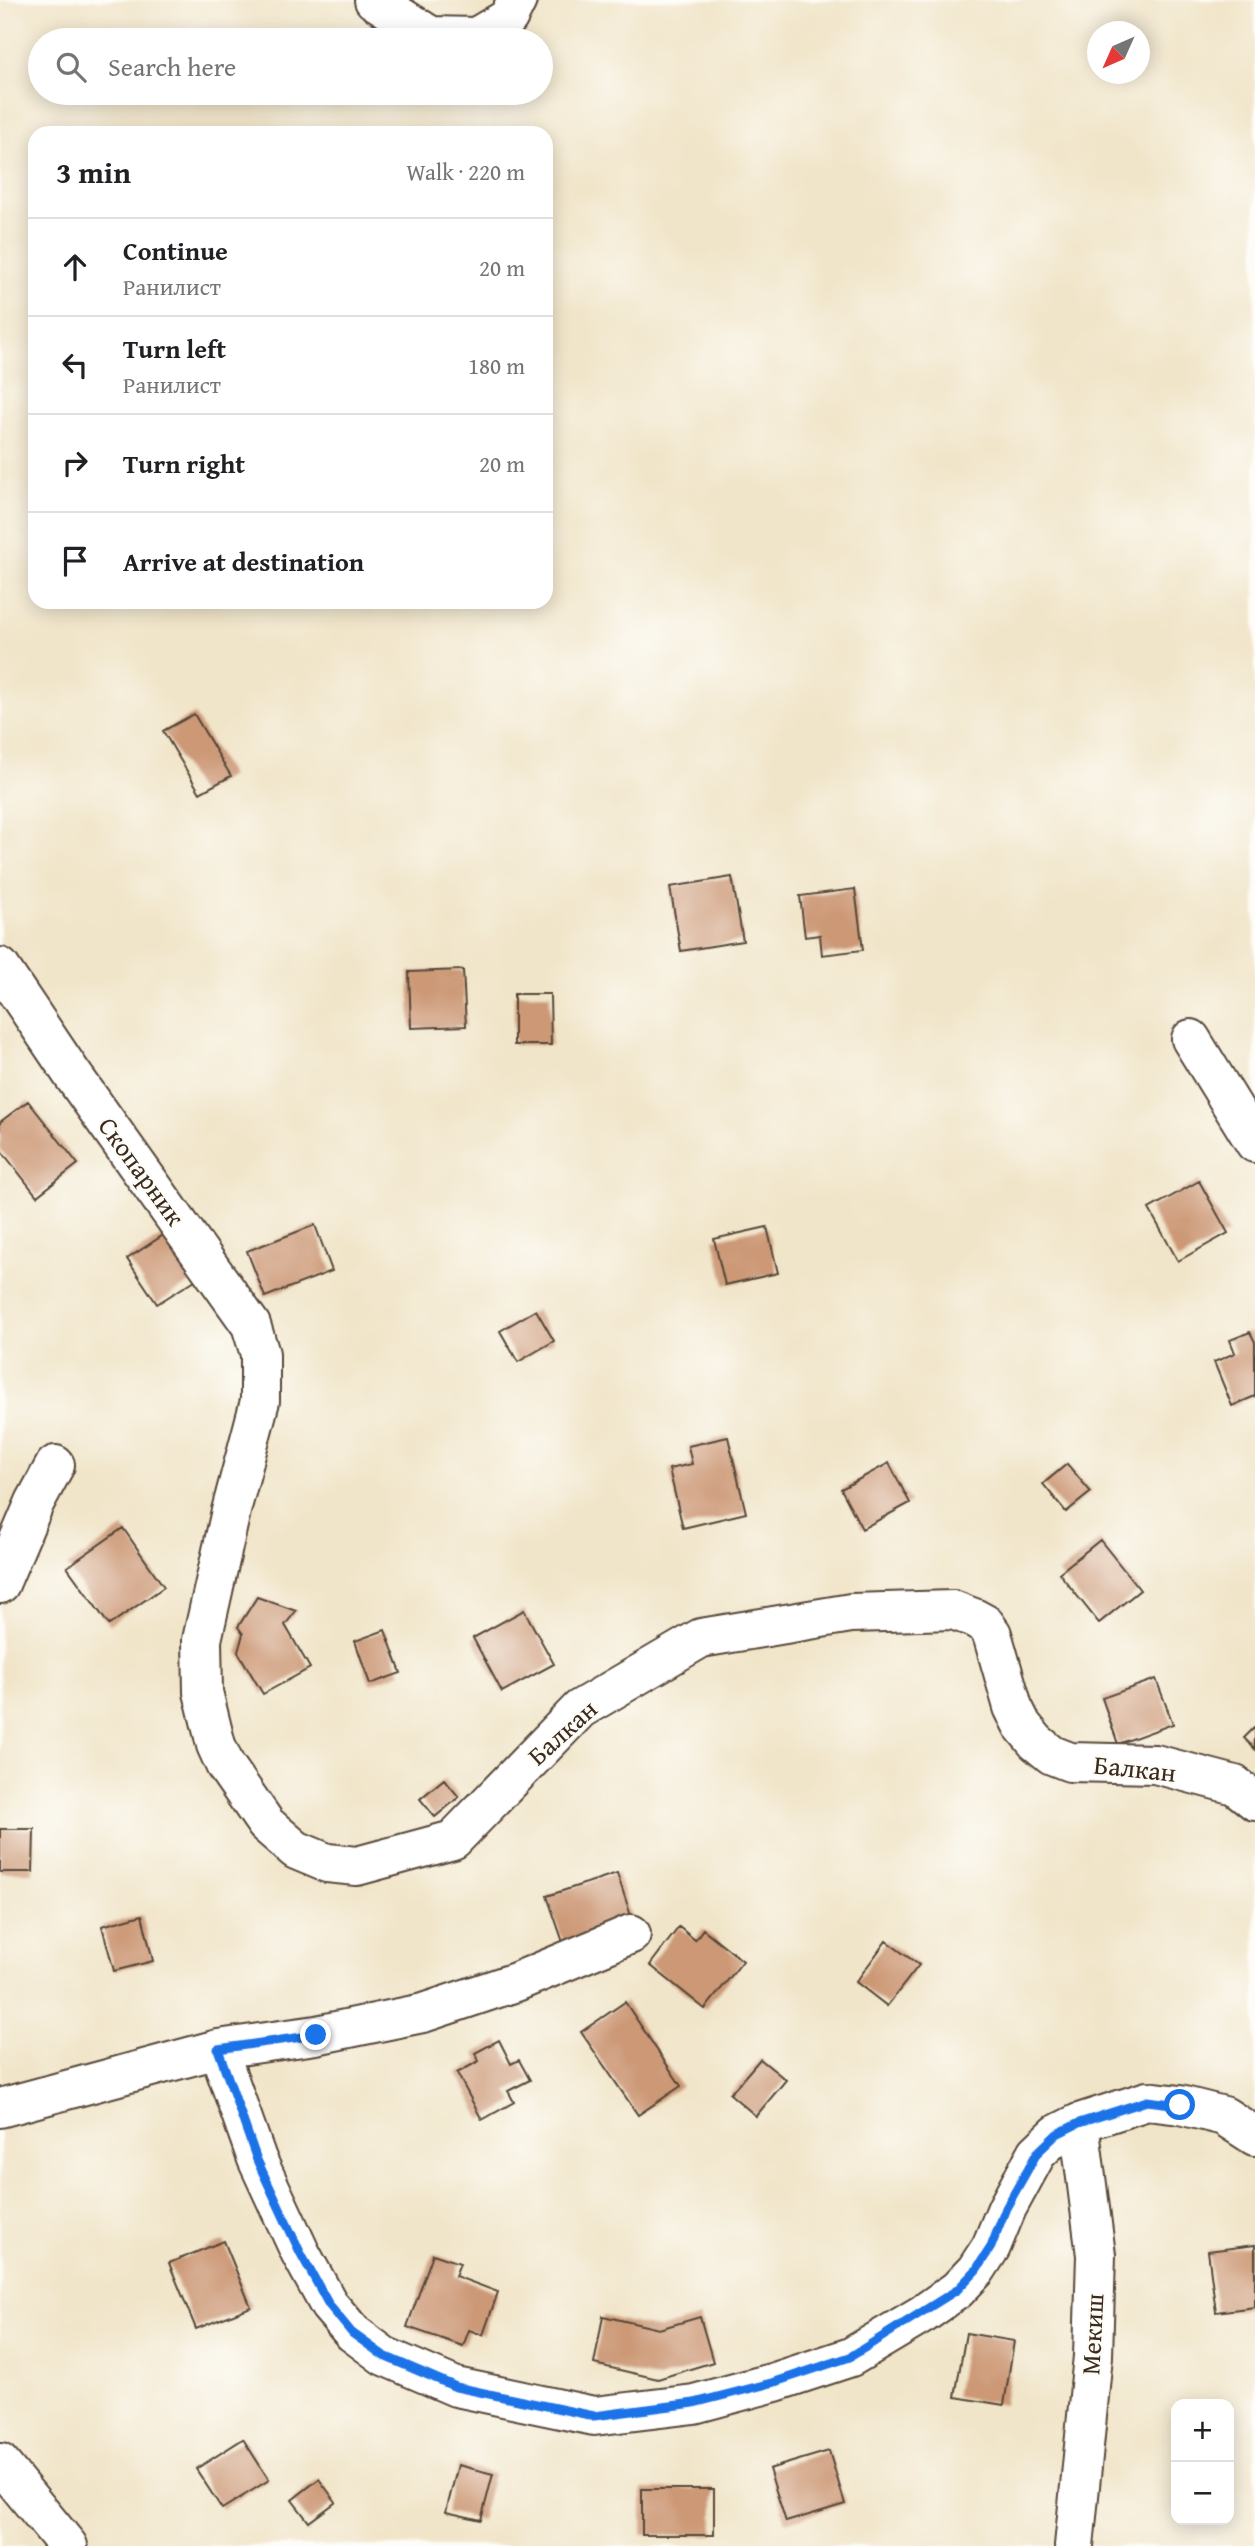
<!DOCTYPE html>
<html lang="en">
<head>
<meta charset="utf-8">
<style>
  body { margin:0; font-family:"Gentium Book Plus",serif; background:#f2f2f2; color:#202124 }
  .controls { position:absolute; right:21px; bottom:21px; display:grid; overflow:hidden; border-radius:14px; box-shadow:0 4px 18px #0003 }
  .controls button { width:63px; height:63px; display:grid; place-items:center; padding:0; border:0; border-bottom:2px solid #e0e0e0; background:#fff; color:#202124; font:35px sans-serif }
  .compass { position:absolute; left:1087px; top:21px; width:63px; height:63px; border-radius:50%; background:#fff; box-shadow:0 4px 18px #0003; rotate:225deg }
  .stop { position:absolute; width:21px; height:21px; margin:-16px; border:5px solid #1a73e8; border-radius:50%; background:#fff }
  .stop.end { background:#1a73e8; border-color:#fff; box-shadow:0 2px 7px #0008 }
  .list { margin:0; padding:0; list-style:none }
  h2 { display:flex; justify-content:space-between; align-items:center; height:91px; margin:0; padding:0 28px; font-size:30px }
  h2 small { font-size:23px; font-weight:400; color:#757577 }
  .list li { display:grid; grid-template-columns:46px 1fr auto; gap:21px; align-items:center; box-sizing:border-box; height:98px; padding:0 28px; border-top:2px solid #e0e0e0 }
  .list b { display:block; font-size:26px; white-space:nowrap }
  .list p { margin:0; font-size:23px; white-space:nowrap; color:#757577 }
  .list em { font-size:23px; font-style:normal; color:#757577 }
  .icon { flex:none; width:38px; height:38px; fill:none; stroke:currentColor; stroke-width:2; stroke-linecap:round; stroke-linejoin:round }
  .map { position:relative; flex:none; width:1255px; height:2546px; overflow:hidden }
  .search { position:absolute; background:#fff; box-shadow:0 4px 18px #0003; left:28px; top:28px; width:525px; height:77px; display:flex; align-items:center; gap:18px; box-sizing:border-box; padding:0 24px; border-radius:38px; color:#757577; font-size:26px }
  .panel { position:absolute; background:#fff; box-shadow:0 4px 18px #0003; left:28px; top:126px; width:525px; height:483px; border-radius:21px }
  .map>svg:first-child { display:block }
</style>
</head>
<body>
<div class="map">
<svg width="1255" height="2546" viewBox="0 0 1255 2546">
  <rect width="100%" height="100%" fill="#fdfcf7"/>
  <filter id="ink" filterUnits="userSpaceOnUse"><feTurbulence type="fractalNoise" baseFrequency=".0143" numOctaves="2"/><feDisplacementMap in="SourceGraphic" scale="14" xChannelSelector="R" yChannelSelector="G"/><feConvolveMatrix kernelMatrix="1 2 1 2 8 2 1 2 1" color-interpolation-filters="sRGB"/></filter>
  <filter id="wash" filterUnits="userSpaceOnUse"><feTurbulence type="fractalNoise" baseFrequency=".00686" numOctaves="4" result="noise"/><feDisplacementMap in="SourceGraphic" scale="28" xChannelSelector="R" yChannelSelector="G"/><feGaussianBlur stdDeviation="1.57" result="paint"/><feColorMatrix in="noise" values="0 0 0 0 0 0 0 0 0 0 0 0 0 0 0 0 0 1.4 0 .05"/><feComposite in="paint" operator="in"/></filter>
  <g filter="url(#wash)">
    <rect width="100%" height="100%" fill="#f1e5c9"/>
    <g id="blocks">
      <!-- building -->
      <path fill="#cc9876" d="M 194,714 L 231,776 L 200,793 L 163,731 Z
        M 732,877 L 743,941 L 681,951 L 670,887 Z
        M 855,889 L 863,950 L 822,955 L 820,935 L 805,937 L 800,896 Z
        M 463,970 L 466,1026 L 411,1028 L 409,972 Z
        M 514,994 L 550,994 L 551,1045 L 514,1045 Z
        M 28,1101 L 78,1164 L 37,1196 L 0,1149 L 0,1122 Z
        M 1199,1181 L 1228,1233 L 1178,1261 L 1149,1209 Z
        M 315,1225 L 332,1271 L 265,1297 L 247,1251 Z
        M 767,1227 L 778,1273 L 725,1285 L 714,1239 Z
        M 165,1234 L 195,1280 L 157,1304 L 127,1259 Z
        M 536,1310 L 554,1341 L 518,1362 L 500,1331 Z
        M 1250,1332 L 1255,1342 L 1255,1396 L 1232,1406 L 1214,1362 L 1235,1353 L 1230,1340 Z
        M 728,1437 L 746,1513 L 683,1528 L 669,1469 L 692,1464 L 688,1446 Z
        M 889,1463 L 910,1503 L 862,1529 L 841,1489 Z
        M 1067,1464 L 1091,1492 L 1066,1512 L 1043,1484 Z
        M 123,1528 L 164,1587 L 109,1625 L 67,1567 Z
        M 1100,1540 L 1140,1590 L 1099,1623 L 1059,1573 Z
        M 257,1597 L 296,1611 L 285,1625 L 310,1668 L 263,1694 L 238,1652 L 243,1634 L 238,1627 Z
        M 524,1610 L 554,1664 L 502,1692 L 473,1638 Z
        M 385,1630 L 401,1673 L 370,1684 L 355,1641 Z
        M 1156,1679 L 1173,1724 L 1118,1744 L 1102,1698 Z
        M 1255,1727 L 1255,1749 L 1244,1738 Z
        M 444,1779 L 459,1797 L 435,1817 L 420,1799 Z
        M 0,1829 L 34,1829 L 33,1872 L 0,1872 Z
        M 617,1873 L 633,1922 L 564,1945 L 547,1896 Z
        M 142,1915 L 153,1961 L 114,1971 L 102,1926 Z
        M 679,1927 L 695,1940 L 703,1929 L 743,1961 L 705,2009 L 650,1965 Z
        M 886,1941 L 919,1965 L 887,2006 L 856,1982 Z
        M 625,2002 L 681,2086 L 638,2115 L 581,2032 Z
        M 499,2040 L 511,2064 L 519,2060 L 530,2080 L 508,2091 L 514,2102 L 482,2120 L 457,2073 L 479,2061 L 475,2053 Z
        M 760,2059 L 786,2080 L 756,2116 L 730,2094 Z
        M 224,2241 L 251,2307 L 196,2329 L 169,2263 Z
        M 1255,2245 L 1255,2307 L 1216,2312 L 1208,2251 Z
        M 433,2254 L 460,2263 L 455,2276 L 498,2292 L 483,2335 L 469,2330 L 463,2346 L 407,2327 Z
        M 603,2316 L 659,2329 L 700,2317 L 713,2362 L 658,2379 L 594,2364 Z
        M 966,2333 L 1014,2341 L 1004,2405 L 955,2397 Z
        M 243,2439 L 269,2480 L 222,2509 L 196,2469 Z
        M 829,2451 L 845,2504 L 786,2522 L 769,2469 Z
        M 458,2465 L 493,2474 L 481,2520 L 446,2512 Z
        M 319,2479 L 336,2502 L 309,2522 L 292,2500 Z
        M 642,2489 L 714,2489 L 714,2535 L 642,2535 Z"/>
    </g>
  </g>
  <g filter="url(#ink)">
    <use href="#blocks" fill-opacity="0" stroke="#564638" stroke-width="2"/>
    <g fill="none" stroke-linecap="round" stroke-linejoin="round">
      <defs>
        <path id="minor" d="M 374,0 L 431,36 L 476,37 L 508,18 L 517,0
          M 0,967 L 72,1074 L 251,1325 L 260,1354 L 260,1401 L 231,1511 L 202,1640 L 203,1692 L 216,1745 L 225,1765 L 266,1824 L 296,1850 L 327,1863 L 357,1866 L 453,1840 L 580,1709 L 701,1638 L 851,1613 L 953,1610 L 974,1618 L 985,1624 L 992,1634 L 1013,1707 L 1022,1725 L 1036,1742 L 1052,1755 L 1070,1762 L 1155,1764 L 1235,1785 L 1255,1801
          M 1191,1039 L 1255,1143
          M 0,1584 L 35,1502 L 55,1465
          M 218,2049 L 257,2159 L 300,2252 L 329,2305 L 353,2333 L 384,2356 L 456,2387 L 594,2416 L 694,2404 L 775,2382 L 851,2357 L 923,2314 L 957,2290 L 976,2270 L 991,2247 L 1007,2208 L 1037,2153 L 1057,2134 L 1079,2123 L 1147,2101 L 1180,2105 L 1224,2116 L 1255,2136
          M 0,2108 L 218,2049 L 316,2035 L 423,2013 L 516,1982 L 631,1934
          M 0,2463 L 68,2546
          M 1074,2546 L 1093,2356 L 1096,2255 L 1079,2123"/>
      </defs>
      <!-- minor casing -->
      <use href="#minor" stroke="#564638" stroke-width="42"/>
      <!-- minor -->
      <use href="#minor" stroke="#fff" stroke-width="38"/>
    </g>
  </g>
  <g fill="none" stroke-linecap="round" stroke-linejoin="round" filter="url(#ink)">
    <!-- route -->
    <path stroke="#1a73e8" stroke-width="9" d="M 316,2035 L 218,2049 L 257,2160 L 300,2252 L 329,2305 L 352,2333 L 384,2356 L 456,2387 L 594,2416 L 694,2403 L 775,2382 L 850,2357 L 957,2290 L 976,2270 L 991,2247 L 1006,2208 L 1037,2153 L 1057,2134 L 1079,2123 L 1147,2101 L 1180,2105"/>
  </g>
  <g text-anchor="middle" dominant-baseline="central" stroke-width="5" stroke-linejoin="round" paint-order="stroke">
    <!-- street labels -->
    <g font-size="26" fill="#3b2a1e" stroke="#fdfcf7">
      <text transform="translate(142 1171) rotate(54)">Скопарник</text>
      <text transform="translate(562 1732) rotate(-42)">Балкан</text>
      <text transform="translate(1135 1768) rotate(6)">Балкан</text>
      <text transform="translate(1092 2334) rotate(-87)">Мекиш</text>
    </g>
  </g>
</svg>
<div class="controls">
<button>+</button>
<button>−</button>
</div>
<svg class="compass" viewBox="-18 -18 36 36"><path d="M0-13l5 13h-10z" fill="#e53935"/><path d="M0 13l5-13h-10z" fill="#757577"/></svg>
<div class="stop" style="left:1180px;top:2105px"></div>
<div class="stop end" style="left:316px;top:2035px"></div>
<div class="search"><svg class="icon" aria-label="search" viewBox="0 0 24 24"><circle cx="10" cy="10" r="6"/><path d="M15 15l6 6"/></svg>Search here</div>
<section class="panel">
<h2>3 min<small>Walk · 220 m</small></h2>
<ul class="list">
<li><svg class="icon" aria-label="ahead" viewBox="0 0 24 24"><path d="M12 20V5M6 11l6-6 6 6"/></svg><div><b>Continue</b><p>Ранилист</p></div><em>20 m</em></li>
<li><svg class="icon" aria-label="left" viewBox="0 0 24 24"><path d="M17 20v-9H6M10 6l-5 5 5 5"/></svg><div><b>Turn left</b><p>Ранилист</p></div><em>180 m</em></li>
<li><svg class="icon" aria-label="right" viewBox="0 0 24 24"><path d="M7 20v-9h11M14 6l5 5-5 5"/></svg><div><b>Turn right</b></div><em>20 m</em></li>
<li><svg class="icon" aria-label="arrive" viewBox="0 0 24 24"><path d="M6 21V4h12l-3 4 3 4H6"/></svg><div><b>Arrive at destination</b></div></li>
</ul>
</section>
</div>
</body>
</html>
